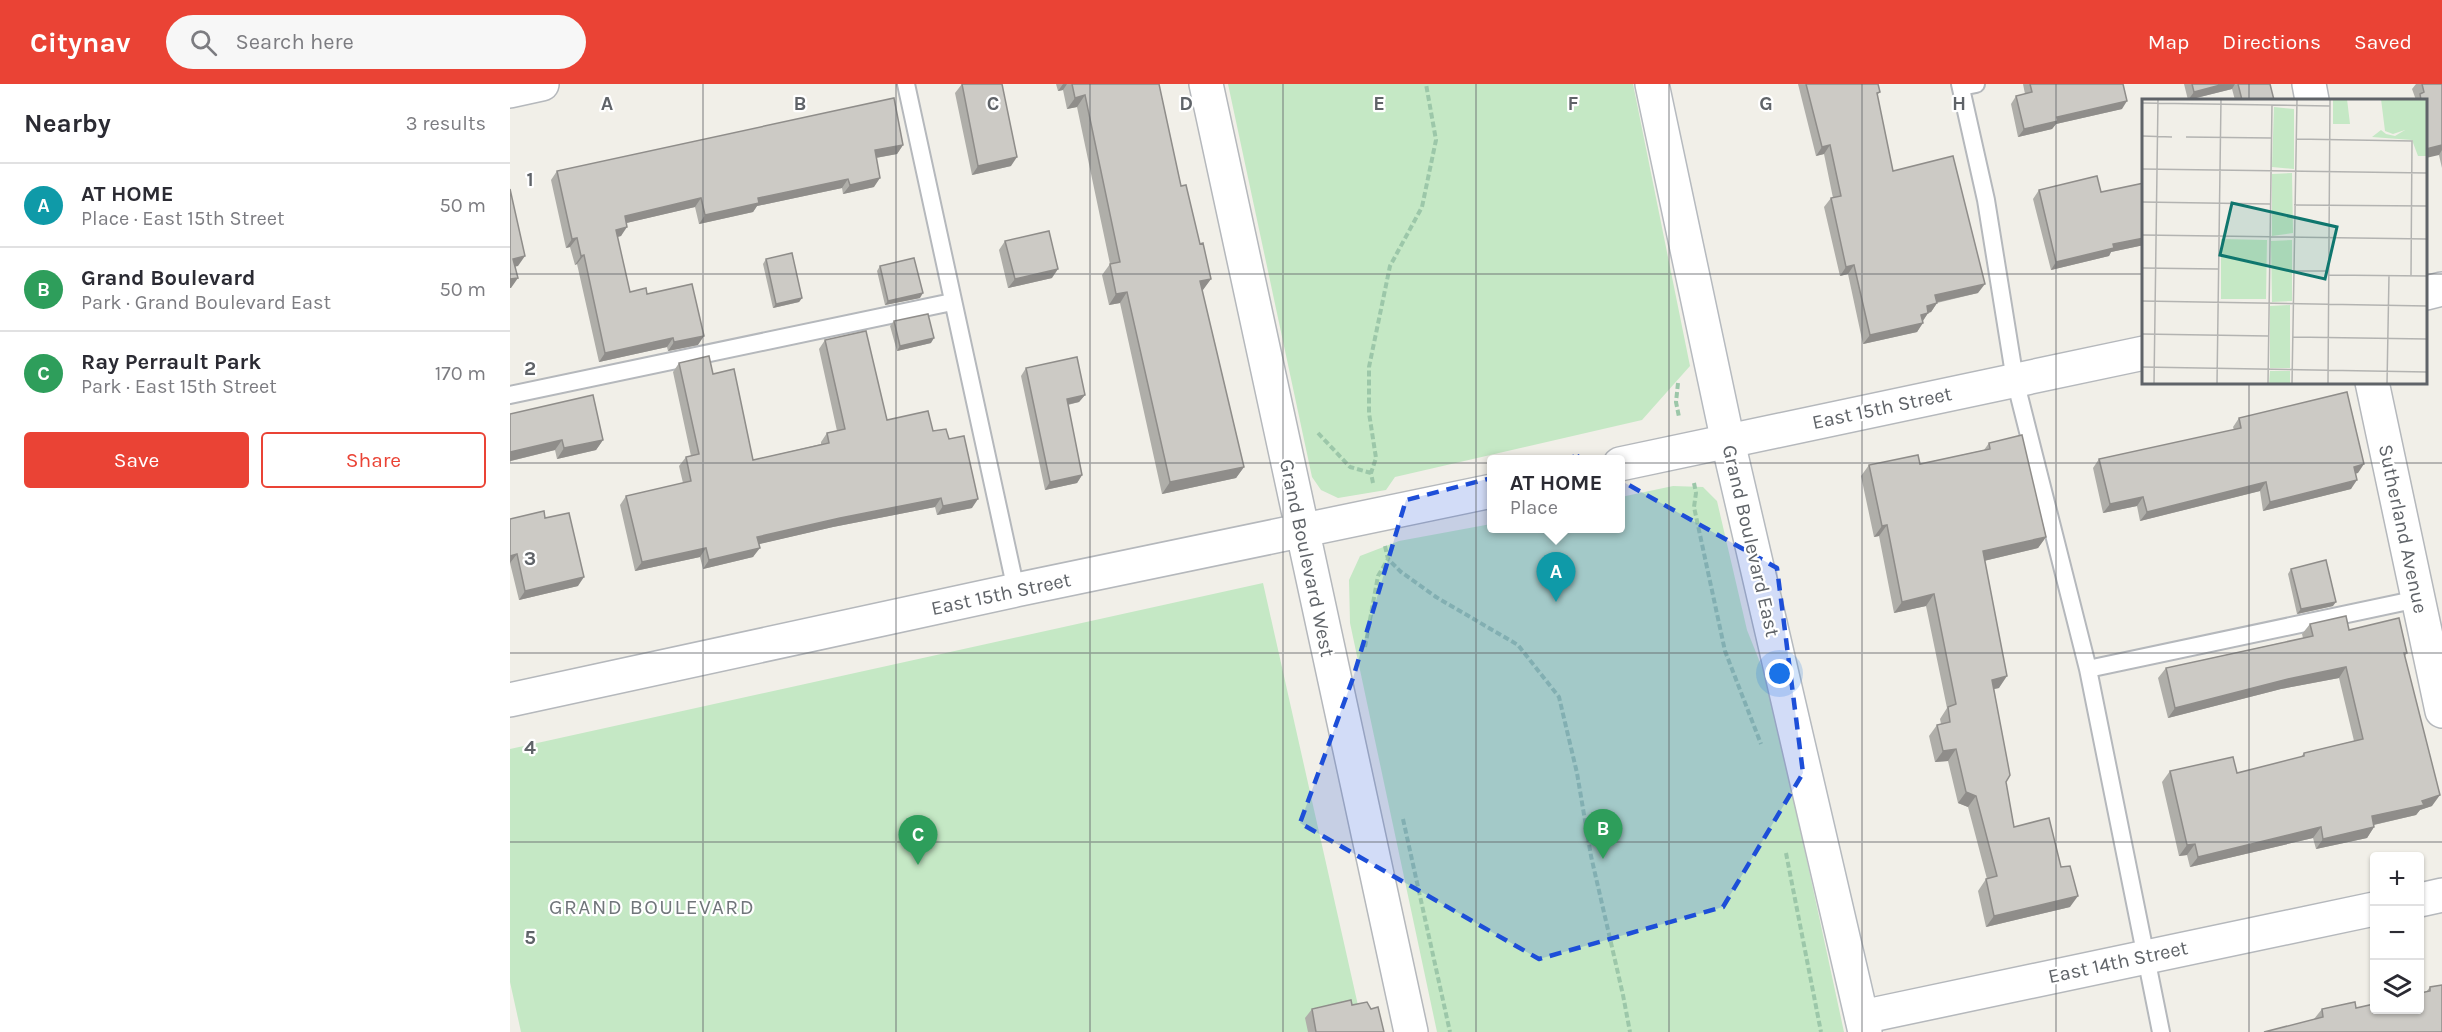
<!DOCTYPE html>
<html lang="en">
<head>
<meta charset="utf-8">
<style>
  body { margin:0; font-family:Karla,sans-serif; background:#f7f7f7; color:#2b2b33 }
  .controls { position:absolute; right:18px; bottom:18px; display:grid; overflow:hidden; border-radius:6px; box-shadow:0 2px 4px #0004 }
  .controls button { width:54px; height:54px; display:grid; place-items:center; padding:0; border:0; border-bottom:2px solid #e1e1e2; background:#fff; color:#2b2b33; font:30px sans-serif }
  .you { position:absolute; left:1270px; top:590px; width:21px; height:21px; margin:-15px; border:4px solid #fff; border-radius:50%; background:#1a73e8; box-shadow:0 0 0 9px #1a73e833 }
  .badge { display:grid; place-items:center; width:39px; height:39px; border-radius:50%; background:#ea4335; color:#fff; font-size:20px; font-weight:700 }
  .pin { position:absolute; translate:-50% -50px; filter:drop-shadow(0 2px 3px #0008) }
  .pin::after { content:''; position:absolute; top:32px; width:21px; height:18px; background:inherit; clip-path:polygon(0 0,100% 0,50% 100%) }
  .popup { position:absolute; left:977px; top:371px; width:138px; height:78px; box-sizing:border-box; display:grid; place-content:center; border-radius:6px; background:#fff; filter:drop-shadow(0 2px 4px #0005); font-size:20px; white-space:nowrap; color:#7c7c81 }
  .popup b { font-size:22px; color:#2b2b33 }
  .popup::after { content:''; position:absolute; left:50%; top:100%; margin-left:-12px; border:12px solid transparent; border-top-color:#fff }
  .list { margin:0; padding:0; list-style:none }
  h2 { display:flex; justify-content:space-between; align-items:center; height:78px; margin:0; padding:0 24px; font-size:26px }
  h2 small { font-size:20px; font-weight:400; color:#7c7c81 }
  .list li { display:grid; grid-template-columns:39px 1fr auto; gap:18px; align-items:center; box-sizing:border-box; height:84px; padding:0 24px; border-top:2px solid #e1e1e2 }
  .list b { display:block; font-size:22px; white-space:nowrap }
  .list p { margin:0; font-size:20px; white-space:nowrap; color:#7c7c81 }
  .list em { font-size:20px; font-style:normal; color:#7c7c81 }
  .actions { display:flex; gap:12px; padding:18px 24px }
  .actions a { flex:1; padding:14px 0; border:2px solid #ea4335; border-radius:6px; text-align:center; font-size:21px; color:#ea4335 }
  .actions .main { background:#ea4335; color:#fff }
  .icon { flex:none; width:33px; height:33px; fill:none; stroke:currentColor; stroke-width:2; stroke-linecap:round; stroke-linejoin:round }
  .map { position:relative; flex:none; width:1932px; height:948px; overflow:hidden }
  header { display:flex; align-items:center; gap:36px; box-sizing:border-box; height:84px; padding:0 30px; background:#ea4335; color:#fff }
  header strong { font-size:28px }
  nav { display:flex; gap:33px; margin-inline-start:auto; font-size:21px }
  .search { width:420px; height:54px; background:#f7f7f7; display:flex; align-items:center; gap:15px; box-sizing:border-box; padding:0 21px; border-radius:33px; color:#7c7c81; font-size:22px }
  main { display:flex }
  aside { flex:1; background:#fff }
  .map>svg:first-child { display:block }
</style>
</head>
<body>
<header>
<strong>Citynav</strong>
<div class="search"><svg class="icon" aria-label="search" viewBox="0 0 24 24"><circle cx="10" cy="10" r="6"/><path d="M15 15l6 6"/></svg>Search here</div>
<nav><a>Map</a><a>Directions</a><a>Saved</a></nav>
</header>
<main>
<aside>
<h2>Nearby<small>3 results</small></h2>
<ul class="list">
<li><span class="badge" style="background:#0f9aa8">A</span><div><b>AT HOME</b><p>Place · East 15th Street</p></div><em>50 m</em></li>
<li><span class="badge" style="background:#2e9e5b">B</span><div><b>Grand Boulevard</b><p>Park · Grand Boulevard East</p></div><em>50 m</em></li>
<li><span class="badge" style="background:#2e9e5b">C</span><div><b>Ray Perrault Park</b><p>Park · East 15th Street</p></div><em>170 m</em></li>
</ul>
<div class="actions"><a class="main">Save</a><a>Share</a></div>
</aside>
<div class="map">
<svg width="1932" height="948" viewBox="0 0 1932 948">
  <rect width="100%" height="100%" fill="#f1efe8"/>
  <!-- green -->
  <path fill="#c5e8c5" d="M 718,0 L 1123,0 L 1180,282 L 1132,336 L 885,393 L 876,406 L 828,414 L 811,406 L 802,393 Z
    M 1163,402 L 1193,403 L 1207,417 L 1237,546 L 1259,601 L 1334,948 L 927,948 L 840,539 L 839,496 L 850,472 L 889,457 L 981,440 L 982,444 L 1110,444 L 1111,413 Z
    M 753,499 L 854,948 L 11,948 L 0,898 L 0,665 Z"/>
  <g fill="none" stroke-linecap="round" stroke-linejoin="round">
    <defs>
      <path id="lane" d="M 396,0 L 506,506
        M 1450,0 L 1476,116 L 1505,296 L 1578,585 L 1651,948
        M 1451,3 L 1466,0
        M 0,311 L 442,218
        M 1578,585 L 1908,515"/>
      <path id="street" d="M 696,0 L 901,948
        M 1799,0 L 1802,16
        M 0,7 L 32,0
        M 1916,209 L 1932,205
        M 1862,298 L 1932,627
        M 1110,380 L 1634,269
        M 0,616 L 506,506 L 982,407
        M 1910,816 L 1932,811
        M 1352,933 L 1864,825"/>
      <path id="secondary" d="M 1142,0 L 1218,358 L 1355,948"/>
    </defs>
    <!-- lane casing -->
    <use href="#lane" stroke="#b5b8bc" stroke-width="20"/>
    <!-- street casing -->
    <use href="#street" stroke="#b5b8bc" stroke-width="36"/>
    <!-- secondary casing -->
    <use href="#secondary" stroke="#b6babf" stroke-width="36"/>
    <!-- path -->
    <path stroke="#9cc7a9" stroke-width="4" stroke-dasharray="6 3" stroke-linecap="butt" d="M 1168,299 L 1166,318 L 1169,333
      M 808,349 L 840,383 L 861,389
      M 863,399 L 861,389 L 866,374 L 859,329 L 859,283 L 880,182 L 912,123 L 926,56 L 916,0
      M 1184,399 L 1186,409 L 1184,423 L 1215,567 L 1251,660
      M 875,462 L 878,475 L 891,488 L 926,513 L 1008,561 L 1049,613 L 1067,689 L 1081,772 L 1113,911 L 1120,948
      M 855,563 L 868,492 L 878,475
      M 893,735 L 940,948
      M 1276,769 L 1311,948"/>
    <!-- lane -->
    <use href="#lane" stroke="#fff" stroke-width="16"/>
    <!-- street -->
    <use href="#street" stroke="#fff" stroke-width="33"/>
    <!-- secondary -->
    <use href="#secondary" stroke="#fff" stroke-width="33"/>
  </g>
  <!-- wall -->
  <path fill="#afaea9" d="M 452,0 L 501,82 L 462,91 L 445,9 Z
    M 546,0 L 649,0 L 671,102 L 701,195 L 692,206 L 734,383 L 726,394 L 652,410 L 610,219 L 599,221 L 592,191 L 600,180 L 567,23 L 557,25 L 553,6 L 548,7 Z
    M 1288,0 L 1368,0 L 1370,8 L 1367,11 L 1383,87 L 1468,209 L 1427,219 L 1421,228 L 1418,229 L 1413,237 L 1407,248 L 1353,260 L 1338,190 L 1330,192 L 1314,123 L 1321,114 L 1323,114 L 1314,70 L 1306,72 Z
    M 1513,0 L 1613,0 L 1612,25 L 1546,40 L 1542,45 L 1508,53 L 1501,20 L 1506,12 L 1515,10 Z
    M 1674,0 L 1760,0 L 1764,16 L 1725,16 L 1722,5 L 1678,16 Z
    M 1906,0 L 1932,0 L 1932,84 L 1916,16 L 1905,16 L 1906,16 L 1902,5 Z
    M 393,61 L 387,70 L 366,74 L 364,103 L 333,110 L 332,104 L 247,122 L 243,128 L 189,140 L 185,123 L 116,139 L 111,152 L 107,153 L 120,208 L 137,210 L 188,261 L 158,267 L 157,263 L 89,278 L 67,180 L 65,181 L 60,163 L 56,164 L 41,96 L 47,87 Z
    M 1634,99 L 1634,161 L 1601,168 L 1599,172 L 1541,186 L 1523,115 L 1529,106 L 1591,108 Z
    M 495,157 L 542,194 L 498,204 L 489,166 Z
    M 256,175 L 292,214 L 289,218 L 263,224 L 253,180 Z
    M 370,182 L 410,214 L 375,221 L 367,187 Z
    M 384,237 L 421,259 L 387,267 L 380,242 Z
    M 315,256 L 377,336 L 423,347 L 462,424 L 427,431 L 425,423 L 323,443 L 249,460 L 243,473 L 193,485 L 190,473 L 125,487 L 110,421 L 116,412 L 173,399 L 169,382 L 176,373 L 181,372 L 163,288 L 169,279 L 203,290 L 243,376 L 311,360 L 311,358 L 317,349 L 327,347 L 309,265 Z
    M 516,284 L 575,311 L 569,318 L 558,321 L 572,391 L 567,399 L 535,406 L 511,292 Z
    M 0,330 L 93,356 L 86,366 L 47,375 L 45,366 L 1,377 L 0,379 Z
    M 1729,334 L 1848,389 L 1846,389 L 1841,405 L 1753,427 L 1750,407 L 1630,437 L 1627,422 L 1593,429 L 1583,384 L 1589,375 L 1724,346 L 1723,343 Z
    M 1479,359 L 1536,453 L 1528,464 L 1474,477 L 1489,604 L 1484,605 L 1496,698 L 1504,743 L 1560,823 L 1476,843 L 1468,807 L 1476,795 L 1477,795 L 1458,723 L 1448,719 L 1438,677 L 1425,678 L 1419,652 L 1427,641 L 1431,640 L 1430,635 L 1437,624 L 1416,522 L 1384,529 L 1369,452 L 1364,453 L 1351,392 L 1359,381 L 1410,380 L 1474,366 Z
    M 35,434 L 68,502 L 9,516 L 0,479 L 0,435 Z
    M 1781,485 L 1823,522 L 1787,530 L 1778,490 Z
    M 1800,540 L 1839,546 L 1897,569 L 1895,572 L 1922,722 L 1910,726 L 1906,731 L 1864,741 L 1864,743 L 1857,754 L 1806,765 L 1803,754 L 1680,783 L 1677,771 L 1669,772 L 1652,698 L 1660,687 L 1727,689 L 1791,673 L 1794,669 L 1844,657 L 1829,594 L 1771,605 L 1658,634 L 1648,594 L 1656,584 L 1793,554 L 1792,550 Z
    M 1920,903 L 1932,948 L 1804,935 L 1812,925 L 1846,924 L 1916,908 Z
    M 842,921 L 874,948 L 798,948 L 795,934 L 802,925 Z"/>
  <!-- shaded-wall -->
  <path fill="#8f8d8a" d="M 553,0 L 557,0 L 553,6 L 548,7 Z
    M 1714,0 L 1725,0 L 1722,5 L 1678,16 L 1684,8 Z
    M 575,11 L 567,23 L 557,25 L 565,14 Z
    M 1617,17 L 1612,25 L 1546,40 L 1542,45 L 1508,53 L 1514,45 L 1547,33 Z
    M 393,61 L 387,70 L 359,75 L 365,66 Z
    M 1320,61 L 1314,70 L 1306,72 L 1312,63 Z
    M 1932,61 L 1932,66 L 1929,71 L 1916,74 L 1916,65 Z
    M 507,73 L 501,82 L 462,91 L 468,82 Z
    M 370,94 L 364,103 L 333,110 L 340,101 Z
    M 338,95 L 332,104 L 247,122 L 243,128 L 189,140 L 195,131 L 248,114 Z
    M 191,114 L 185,123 L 108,141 L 115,132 Z
    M 117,143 L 111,152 L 99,155 L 106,146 Z
    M 67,154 L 60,163 L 56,164 L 62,155 Z
    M 1634,154 L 1634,161 L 1601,168 L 1599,172 L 1541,186 L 1546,178 L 1603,160 Z
    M 74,171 L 67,180 L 65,181 L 71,172 Z
    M 15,172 L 8,182 L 0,184 L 3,175 Z
    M 1344,181 L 1338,190 L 1330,192 L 1336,183 Z
    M 548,185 L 542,194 L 498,204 L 505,195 Z
    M 8,194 L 1,204 L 0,204 L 0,195 Z
    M 701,195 L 693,206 L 682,209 L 690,197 Z
    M 1475,200 L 1468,209 L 1419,220 L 1425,211 Z
    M 617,208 L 610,219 L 599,221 L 606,210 Z
    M 413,209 L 410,214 L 375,221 L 378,217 Z
    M 292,214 L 289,218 L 263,224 L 266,220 Z
    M 1427,219 L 1421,228 L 1411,231 L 1417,222 Z
    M 1418,229 L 1412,238 L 1411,231 Z
    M 1413,239 L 1407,248 L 1353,260 L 1360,251 Z
    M 194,252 L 188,261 L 158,267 L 164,258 Z
    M 163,254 L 157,263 L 89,278 L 95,269 Z
    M 424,254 L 421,259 L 387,267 L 390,262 Z
    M 575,311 L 569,318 L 551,322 L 557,315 Z
    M 52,356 L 45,366 L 0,377 L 0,368 Z
    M 93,356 L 86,366 L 47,375 L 54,364 Z
    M 1854,380 L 1848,389 L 1838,392 L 1844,383 Z
    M 734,383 L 726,394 L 652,410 L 660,398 Z
    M 572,391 L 567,399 L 535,406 L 540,398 Z
    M 1847,396 L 1841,405 L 1753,427 L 1760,418 Z
    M 1756,398 L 1750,407 L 1630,437 L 1637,428 Z
    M 1633,413 L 1627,422 L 1593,429 L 1600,420 Z
    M 431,414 L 425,423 L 323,443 L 241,462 L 247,453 L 330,434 Z
    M 468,415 L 462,424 L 427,431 L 433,422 Z
    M 1377,441 L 1369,452 L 1364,453 L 1372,442 Z
    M 1536,453 L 1528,464 L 1465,479 L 1473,467 Z
    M 196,464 L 190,473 L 125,487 L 132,478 Z
    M 250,464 L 243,473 L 193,485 L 199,476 Z
    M 7,470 L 0,479 L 0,480 L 0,472 Z
    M 74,493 L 68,502 L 9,516 L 15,507 Z
    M 1424,510 L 1416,522 L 1384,529 L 1392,518 Z
    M 1826,518 L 1823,522 L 1787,530 L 1791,525 Z
    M 1836,583 L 1829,594 L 1771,605 L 1658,634 L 1665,624 L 1778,595 Z
    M 1497,592 L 1489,604 L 1474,607 L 1482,596 Z
    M 1446,665 L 1438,677 L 1425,678 L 1433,667 Z
    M 1456,708 L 1466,712 L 1458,723 L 1448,719 Z
    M 1930,711 L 1922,722 L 1910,726 L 1906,731 L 1854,743 L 1862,732 Z
    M 1811,743 L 1803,754 L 1680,783 L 1688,773 Z
    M 1864,743 L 1857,754 L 1806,765 L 1813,755 Z
    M 1685,760 L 1677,771 L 1669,772 L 1677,761 Z
    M 1568,812 L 1560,823 L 1476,843 L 1484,832 Z"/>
  <!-- building -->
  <path fill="#cccac5" stroke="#8f8d8a" stroke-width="1.5" d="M 452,0 L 492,0 L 507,73 L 468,82 Z
    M 562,0 L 649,0 L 671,102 L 676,101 L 690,160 L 693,159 L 701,195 L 690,197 L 734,383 L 660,398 L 617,208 L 606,210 L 600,180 L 610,178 L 575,11 L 565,14 Z
    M 1296,0 L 1368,0 L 1370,8 L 1367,9 L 1383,87 L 1443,72 L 1475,200 L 1425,211 L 1427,219 L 1417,222 L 1418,229 L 1411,231 L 1413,239 L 1360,251 L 1344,181 L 1336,183 L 1321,114 L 1331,112 L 1320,61 L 1312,63 Z
    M 1520,0 L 1613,0 L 1617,17 L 1547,33 L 1548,37 L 1514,45 L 1506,12 L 1522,8 Z
    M 1682,0 L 1714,0 L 1684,8 Z
    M 1728,0 L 1760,0 L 1764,16 L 1732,16 Z
    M 1912,0 L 1932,0 L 1932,61 L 1916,65 L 1916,16 L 1911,16 L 1910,10 L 1914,8 Z
    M 384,14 L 393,61 L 365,66 L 370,94 L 340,101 L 338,95 L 248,114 L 249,119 L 195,131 L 191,114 L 115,132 L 117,143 L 106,146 L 120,208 L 136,204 L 137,210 L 182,200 L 194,252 L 164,258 L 163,254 L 95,269 L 74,171 L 71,172 L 67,154 L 62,155 L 47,87 Z
    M 1587,92 L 1591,108 L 1634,99 L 1634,154 L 1603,160 L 1604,164 L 1546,178 L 1529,106 Z
    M 0,105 L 15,172 L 3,175 L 8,194 L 0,195 Z
    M 539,147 L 548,185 L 505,195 L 495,157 Z
    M 282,169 L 292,214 L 266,220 L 256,175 Z
    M 404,174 L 413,209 L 378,217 L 370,182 Z
    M 418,230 L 424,254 L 390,262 L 384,237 Z
    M 356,247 L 377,336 L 418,327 L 423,347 L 436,345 L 439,355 L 454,352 L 468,415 L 433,422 L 431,414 L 330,434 L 247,453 L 250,464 L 199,476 L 196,464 L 132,478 L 116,412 L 181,397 L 176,373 L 189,370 L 169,279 L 199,272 L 203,290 L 224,285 L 243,376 L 319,359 L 317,349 L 335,345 L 315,256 Z
    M 567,273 L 575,311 L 557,315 L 572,391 L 540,398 L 516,284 Z
    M 1837,308 L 1854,380 L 1844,383 L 1847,396 L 1760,418 L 1756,398 L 1637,428 L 1633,413 L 1600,420 L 1589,375 L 1731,344 L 1729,334 Z
    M 83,311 L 93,356 L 54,364 L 52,356 L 0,368 L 0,330 Z
    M 1512,351 L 1536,453 L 1473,467 L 1497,592 L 1482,596 L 1500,691 L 1496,698 L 1504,743 L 1539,734 L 1551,783 L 1560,782 L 1568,812 L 1484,832 L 1476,795 L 1487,792 L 1466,712 L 1456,708 L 1446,665 L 1433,667 L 1427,641 L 1440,638 L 1438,623 L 1446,620 L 1424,510 L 1392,518 L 1377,441 L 1372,442 L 1359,381 L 1408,371 L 1410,380 L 1480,365 L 1479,359 Z
    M 34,427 L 35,434 L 59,429 L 74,493 L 15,507 L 7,470 L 0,472 L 0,435 Z
    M 1816,476 L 1826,518 L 1791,525 L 1781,485 Z
    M 1836,532 L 1839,546 L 1889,534 L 1897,569 L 1894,569 L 1930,711 L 1912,717 L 1914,721 L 1862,732 L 1864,743 L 1813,755 L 1811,743 L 1688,773 L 1685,760 L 1677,761 L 1660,687 L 1723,673 L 1727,689 L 1794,672 L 1794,669 L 1853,655 L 1836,583 L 1778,595 L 1665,624 L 1656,584 L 1803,552 L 1800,540 Z
    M 1932,901 L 1932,948 L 1754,948 L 1813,933 L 1812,925 L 1845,918 L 1846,924 L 1864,920 L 1864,926 L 1910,926 L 1910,909 L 1920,907 L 1920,903 Z
    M 841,916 L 842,921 L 857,918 L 861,925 L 868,923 L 874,948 L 806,948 L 802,925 Z"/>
  <!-- marked area -->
  <path fill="#1d4ed8" fill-opacity="0.2" stroke="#1d4ed8" stroke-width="4.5" stroke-dasharray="12 8" stroke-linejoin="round" d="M 1067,372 L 1267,484 L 1293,689 L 1213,823 L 1029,875 L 790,739 L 843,594 L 896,416 Z"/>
  <!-- grid -->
  <path fill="none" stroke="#5f6368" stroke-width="1.5" stroke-opacity="0.55" d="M 193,0 L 193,948M 386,0 L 386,948M 580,0 L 580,948M 773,0 L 773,948M 966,0 L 966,948M 1159,0 L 1159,948M 1352,0 L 1352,948M 1546,0 L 1546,948M 1739,0 L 1739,16M 0,190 L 1634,190M 1916,190 L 1932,190M 1739,298 L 1739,948M 0,379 L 1932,379M 0,569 L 1932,569M 0,758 L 1932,758"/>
  <g text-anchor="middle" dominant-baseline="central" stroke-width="4.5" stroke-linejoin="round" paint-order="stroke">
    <!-- street labels -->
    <g font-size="20" fill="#5f6368" stroke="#fff">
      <text transform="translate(1372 324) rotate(-12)">East 15th Street</text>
      <text transform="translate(1893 445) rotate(78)">Sutherland Avenue</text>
      <text transform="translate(1241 457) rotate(77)">Grand Boulevard East</text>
      <text transform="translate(797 474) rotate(78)">Grand Boulevard West</text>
      <text transform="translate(491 510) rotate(-12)">East 15th Street</text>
      <text transform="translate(1608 878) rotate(-12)">East 14th Street</text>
    </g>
    <!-- neighbourhood labels -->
    <g font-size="21" letter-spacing="1.5" fill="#70757a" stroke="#fff">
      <text x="142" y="823">GRAND BOULEVARD</text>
    </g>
  </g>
  <!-- overview -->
  <g transform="translate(1632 15)">
    <rect width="285" height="285" fill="#f1efe8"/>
    <path d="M 191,0 L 205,0 L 208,25 L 191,25 ZM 239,0 L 285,0 L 285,57 L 276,57 L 270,41 L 230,38 L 239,31 L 244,35 L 253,37 L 263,31 L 251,35 L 243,32 ZM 132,8 L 152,10 L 152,70 L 130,68 ZM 150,74 L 151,134 L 130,137 L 130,75 ZM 79,140 L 125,141 L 124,200 L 79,200 ZM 150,141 L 150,202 L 130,203 L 129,142 ZM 148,206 L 148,269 L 128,269 L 128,207 ZM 128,272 L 148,272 L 148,285 L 127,285 Z" fill="#c5e8c5"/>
    <path fill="none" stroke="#b3b3b1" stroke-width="1.5" d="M 0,4 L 188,7M 0,37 L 30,38M 44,38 L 129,39M 154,40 L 270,42 L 269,176M 0,70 L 285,74M 0,103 L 128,105M 152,106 L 285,107M 0,136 L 285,140M 0,169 L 76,170M 152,172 L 187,172M 187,176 L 285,177M 0,202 L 285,207M 0,235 L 126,237M 151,238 L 285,240M 0,268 L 285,273M 12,285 L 16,0M 75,285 L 79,0M 126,285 L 130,6M 150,285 L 155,0M 186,285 L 188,0M 245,285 L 247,176"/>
    <path fill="#0f766e" fill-opacity="0.15" stroke="#0f766e" stroke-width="3" d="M 90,104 L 195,128 L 183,180 L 78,156 Z"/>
    <rect width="285" height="285" fill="none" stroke="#5f6368" stroke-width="3"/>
  </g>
  <g font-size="20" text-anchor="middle" font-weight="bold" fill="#5f6368" stroke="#fff" stroke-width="4.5" stroke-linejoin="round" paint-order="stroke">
    <text x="97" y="26">A</text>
    <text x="290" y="26">B</text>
    <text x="483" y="26">C</text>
    <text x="676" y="26">D</text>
    <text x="869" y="26">E</text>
    <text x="1063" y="26">F</text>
    <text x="1256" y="26">G</text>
    <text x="1449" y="26">H</text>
    <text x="20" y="102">1</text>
    <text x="20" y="291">2</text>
    <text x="20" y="481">3</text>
    <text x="20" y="670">4</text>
    <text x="20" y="860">5</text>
  </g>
</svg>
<div class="controls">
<button>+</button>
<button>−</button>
<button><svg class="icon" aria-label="layers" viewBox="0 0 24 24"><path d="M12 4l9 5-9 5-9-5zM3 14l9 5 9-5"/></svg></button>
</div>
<div class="you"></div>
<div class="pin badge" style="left:1046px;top:518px;background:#0f9aa8">A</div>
<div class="popup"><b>AT HOME</b>Place</div>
<div class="pin badge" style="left:1093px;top:775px;background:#2e9e5b">B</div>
<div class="pin badge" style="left:408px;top:781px;background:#2e9e5b">C</div>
</div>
</main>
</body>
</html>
